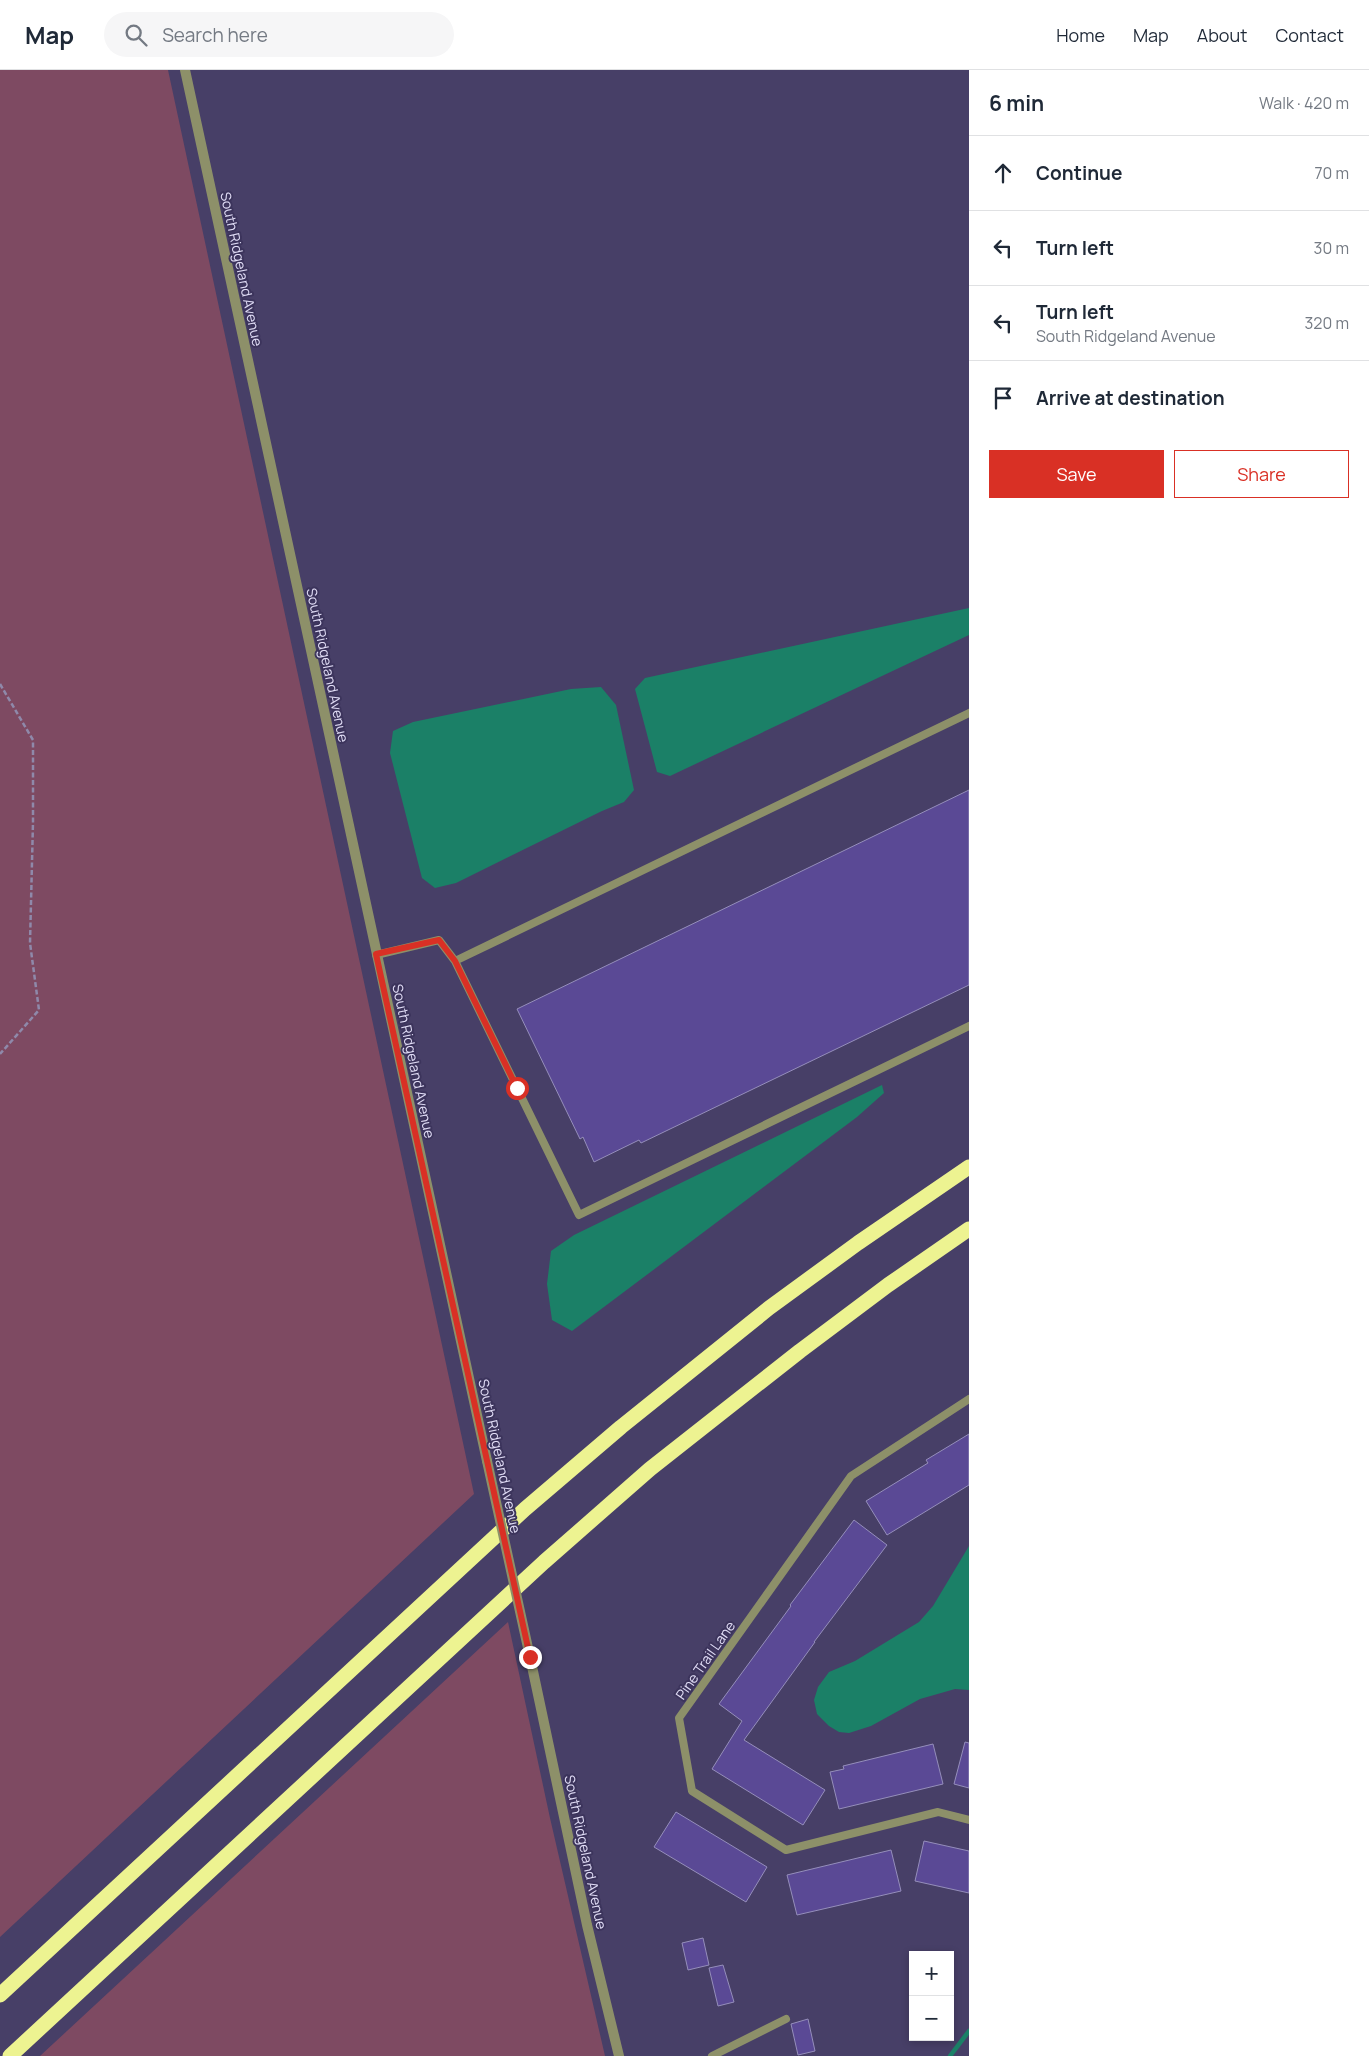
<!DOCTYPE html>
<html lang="en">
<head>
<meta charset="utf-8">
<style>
  body { margin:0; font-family:Manrope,sans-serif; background:#f6f6f7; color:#1f2937 }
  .controls { position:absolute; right:15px; bottom:15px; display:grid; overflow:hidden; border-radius:0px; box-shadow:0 2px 8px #0003 }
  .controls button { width:45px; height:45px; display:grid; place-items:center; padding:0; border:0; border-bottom:1px solid #e0e1e3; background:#fff; color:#1f2937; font:25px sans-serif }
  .stop { position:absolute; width:15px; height:15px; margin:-11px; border:4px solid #d93025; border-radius:50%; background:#fff }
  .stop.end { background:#d93025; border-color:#fff; box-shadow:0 1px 5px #0008 }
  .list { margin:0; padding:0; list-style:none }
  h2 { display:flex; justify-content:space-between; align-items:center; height:65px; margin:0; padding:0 20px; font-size:21px }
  h2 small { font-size:16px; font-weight:400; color:#747a83 }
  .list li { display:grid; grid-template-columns:32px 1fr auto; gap:15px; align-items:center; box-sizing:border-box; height:75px; padding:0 20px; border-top:1px solid #e0e1e3 }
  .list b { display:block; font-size:19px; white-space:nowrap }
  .list p { margin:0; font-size:16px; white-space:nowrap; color:#747a83 }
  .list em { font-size:16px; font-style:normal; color:#747a83 }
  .actions { display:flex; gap:10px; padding:15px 20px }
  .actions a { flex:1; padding:11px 0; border:1px solid #d93025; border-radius:0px; text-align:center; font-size:18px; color:#d93025 }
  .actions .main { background:#d93025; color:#fff }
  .icon { flex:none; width:28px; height:28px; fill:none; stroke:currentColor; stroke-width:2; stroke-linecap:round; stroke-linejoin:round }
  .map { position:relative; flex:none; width:969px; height:1986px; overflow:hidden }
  header { display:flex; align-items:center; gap:30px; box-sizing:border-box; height:70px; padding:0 25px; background:#fff; border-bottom:1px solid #e0e1e3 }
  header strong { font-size:24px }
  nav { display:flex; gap:28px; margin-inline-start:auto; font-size:18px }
  .search { width:350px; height:45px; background:#f6f6f7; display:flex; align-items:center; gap:12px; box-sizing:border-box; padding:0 18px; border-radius:28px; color:#747a83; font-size:19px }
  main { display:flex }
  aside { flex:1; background:#fff }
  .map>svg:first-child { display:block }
</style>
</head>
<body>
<header>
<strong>Map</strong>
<div class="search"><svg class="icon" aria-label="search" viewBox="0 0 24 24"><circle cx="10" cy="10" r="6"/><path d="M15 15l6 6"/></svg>Search here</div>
<nav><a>Home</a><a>Map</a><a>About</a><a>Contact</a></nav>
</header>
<main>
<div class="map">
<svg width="969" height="1986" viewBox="0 0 969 1986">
  <rect width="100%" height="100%" fill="#473f67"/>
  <!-- green -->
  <path fill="#7e4a62" d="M 0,0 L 168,0 L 474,1424 L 0,1867 Z
    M 508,1552 L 550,1748 L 605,1986 L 40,1986 Z"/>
  <!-- water -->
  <path fill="#1b8067" d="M 969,538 L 969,565 L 670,706 L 657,702 L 635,619 L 645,608 Z
    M 601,617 L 616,635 L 634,720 L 624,732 L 602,741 L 456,813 L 435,818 L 422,808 L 390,683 L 393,661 L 413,652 L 571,619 Z
    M 882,1015 L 884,1023 L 857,1047 L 572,1261 L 552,1250 L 547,1214 L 551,1181 L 574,1165 Z
    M 969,1476 L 969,1620 L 955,1619 L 920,1629 L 871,1656 L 849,1663 L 839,1662 L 829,1656 L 817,1644 L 814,1630 L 818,1617 L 829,1602 L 855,1591 L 919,1552 L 933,1536 Z"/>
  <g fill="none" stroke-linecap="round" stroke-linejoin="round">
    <!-- stream -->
    <path stroke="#1b8067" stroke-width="4.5" d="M 950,1986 L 969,1961"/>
  </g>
  <!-- building -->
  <path fill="#5a4995" stroke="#958ebb" d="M 969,720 L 969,915 L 641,1073 L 639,1070 L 594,1092 L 583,1067 L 580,1069 L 517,939 Z
    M 969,1364 L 969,1415 L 887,1465 L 866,1431 L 928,1393 L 926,1390 Z
    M 854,1450 L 887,1475 L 814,1572 L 815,1572 L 744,1670 L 825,1720 L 803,1755 L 712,1699 L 742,1651 L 719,1634 L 791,1536 L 790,1535 Z
    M 965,1672 L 969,1673 L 969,1718 L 954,1714 Z
    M 933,1674 L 943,1714 L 839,1739 L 830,1702 L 844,1699 L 843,1696 Z
    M 676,1742 L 767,1797 L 746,1832 L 654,1777 Z
    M 924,1771 L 969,1781 L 969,1823 L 915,1811 Z
    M 891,1780 L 901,1821 L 797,1845 L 787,1805 Z
    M 703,1868 L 709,1895 L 688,1900 L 682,1873 Z
    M 723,1895 L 734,1932 L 718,1936 L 709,1898 Z
    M 808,1949 L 815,1981 L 798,1985 L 791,1954 Z"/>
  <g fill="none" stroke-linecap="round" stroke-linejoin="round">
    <!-- path -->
    <path stroke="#8f89aa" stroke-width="2.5" stroke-dasharray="5 2.5" stroke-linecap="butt" d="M 0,614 L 33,670 L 33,752 L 30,873 L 39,940 L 0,984"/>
    <!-- service -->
    <path stroke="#8d9069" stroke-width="8" d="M 376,885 L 439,870 L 455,891 L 579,1145 L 969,956
      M 455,891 L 969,643
      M 969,1329 L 851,1406 L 679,1648 L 692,1721 L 786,1780 L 938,1742 L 969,1750
      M 712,1986 L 786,1949"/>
    <!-- tertiary -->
    <path stroke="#8d9069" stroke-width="10" d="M 185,0 L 487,1391
      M 530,1587 L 587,1855 L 619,1986"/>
    <!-- motorway -->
    <path stroke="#edf391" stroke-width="15" d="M 0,1925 L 525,1439 L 621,1357 L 769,1238 L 858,1173 L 969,1097
      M 10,1986 L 544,1492 L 650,1399 L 800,1281 L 888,1215 L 969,1159"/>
    <!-- tertiary-bridge -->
    <path stroke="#8d9069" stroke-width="10" d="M 487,1391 L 530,1587"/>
  </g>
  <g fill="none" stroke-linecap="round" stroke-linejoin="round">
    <!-- route -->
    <path stroke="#d93025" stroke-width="6" d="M 517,1018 L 455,891 L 439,870 L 376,884 L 530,1587"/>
  </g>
  <g text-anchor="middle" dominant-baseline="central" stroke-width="4" stroke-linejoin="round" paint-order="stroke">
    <!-- street labels -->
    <g font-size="14" fill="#e1ddf6" stroke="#3c345c">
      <text transform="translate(242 199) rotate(78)">South Ridgeland Avenue</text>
      <text transform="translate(328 595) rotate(78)">South Ridgeland Avenue</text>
      <text transform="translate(414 991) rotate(78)">South Ridgeland Avenue</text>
      <text transform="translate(500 1386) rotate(78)">South Ridgeland Avenue</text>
      <text transform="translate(705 1590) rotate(-55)">Pine Trail Lane</text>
      <text transform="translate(586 1782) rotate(78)">South Ridgeland Avenue</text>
    </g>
  </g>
</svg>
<div class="controls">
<button>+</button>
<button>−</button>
</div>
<div class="stop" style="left:517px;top:1018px"></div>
<div class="stop end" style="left:530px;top:1587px"></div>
</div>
<aside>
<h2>6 min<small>Walk · 420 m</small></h2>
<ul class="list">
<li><svg class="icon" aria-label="ahead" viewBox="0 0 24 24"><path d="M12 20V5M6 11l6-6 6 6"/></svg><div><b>Continue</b></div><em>70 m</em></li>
<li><svg class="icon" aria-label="left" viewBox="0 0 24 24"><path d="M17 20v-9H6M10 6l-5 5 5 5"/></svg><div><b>Turn left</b></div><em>30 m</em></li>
<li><svg class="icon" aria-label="left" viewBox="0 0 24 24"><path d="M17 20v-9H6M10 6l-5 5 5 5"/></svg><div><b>Turn left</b><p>South Ridgeland Avenue</p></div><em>320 m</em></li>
<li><svg class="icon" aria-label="arrive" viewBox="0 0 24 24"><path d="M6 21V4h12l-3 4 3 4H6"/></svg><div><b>Arrive at destination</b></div></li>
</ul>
<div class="actions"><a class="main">Save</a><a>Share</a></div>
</aside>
</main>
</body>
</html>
